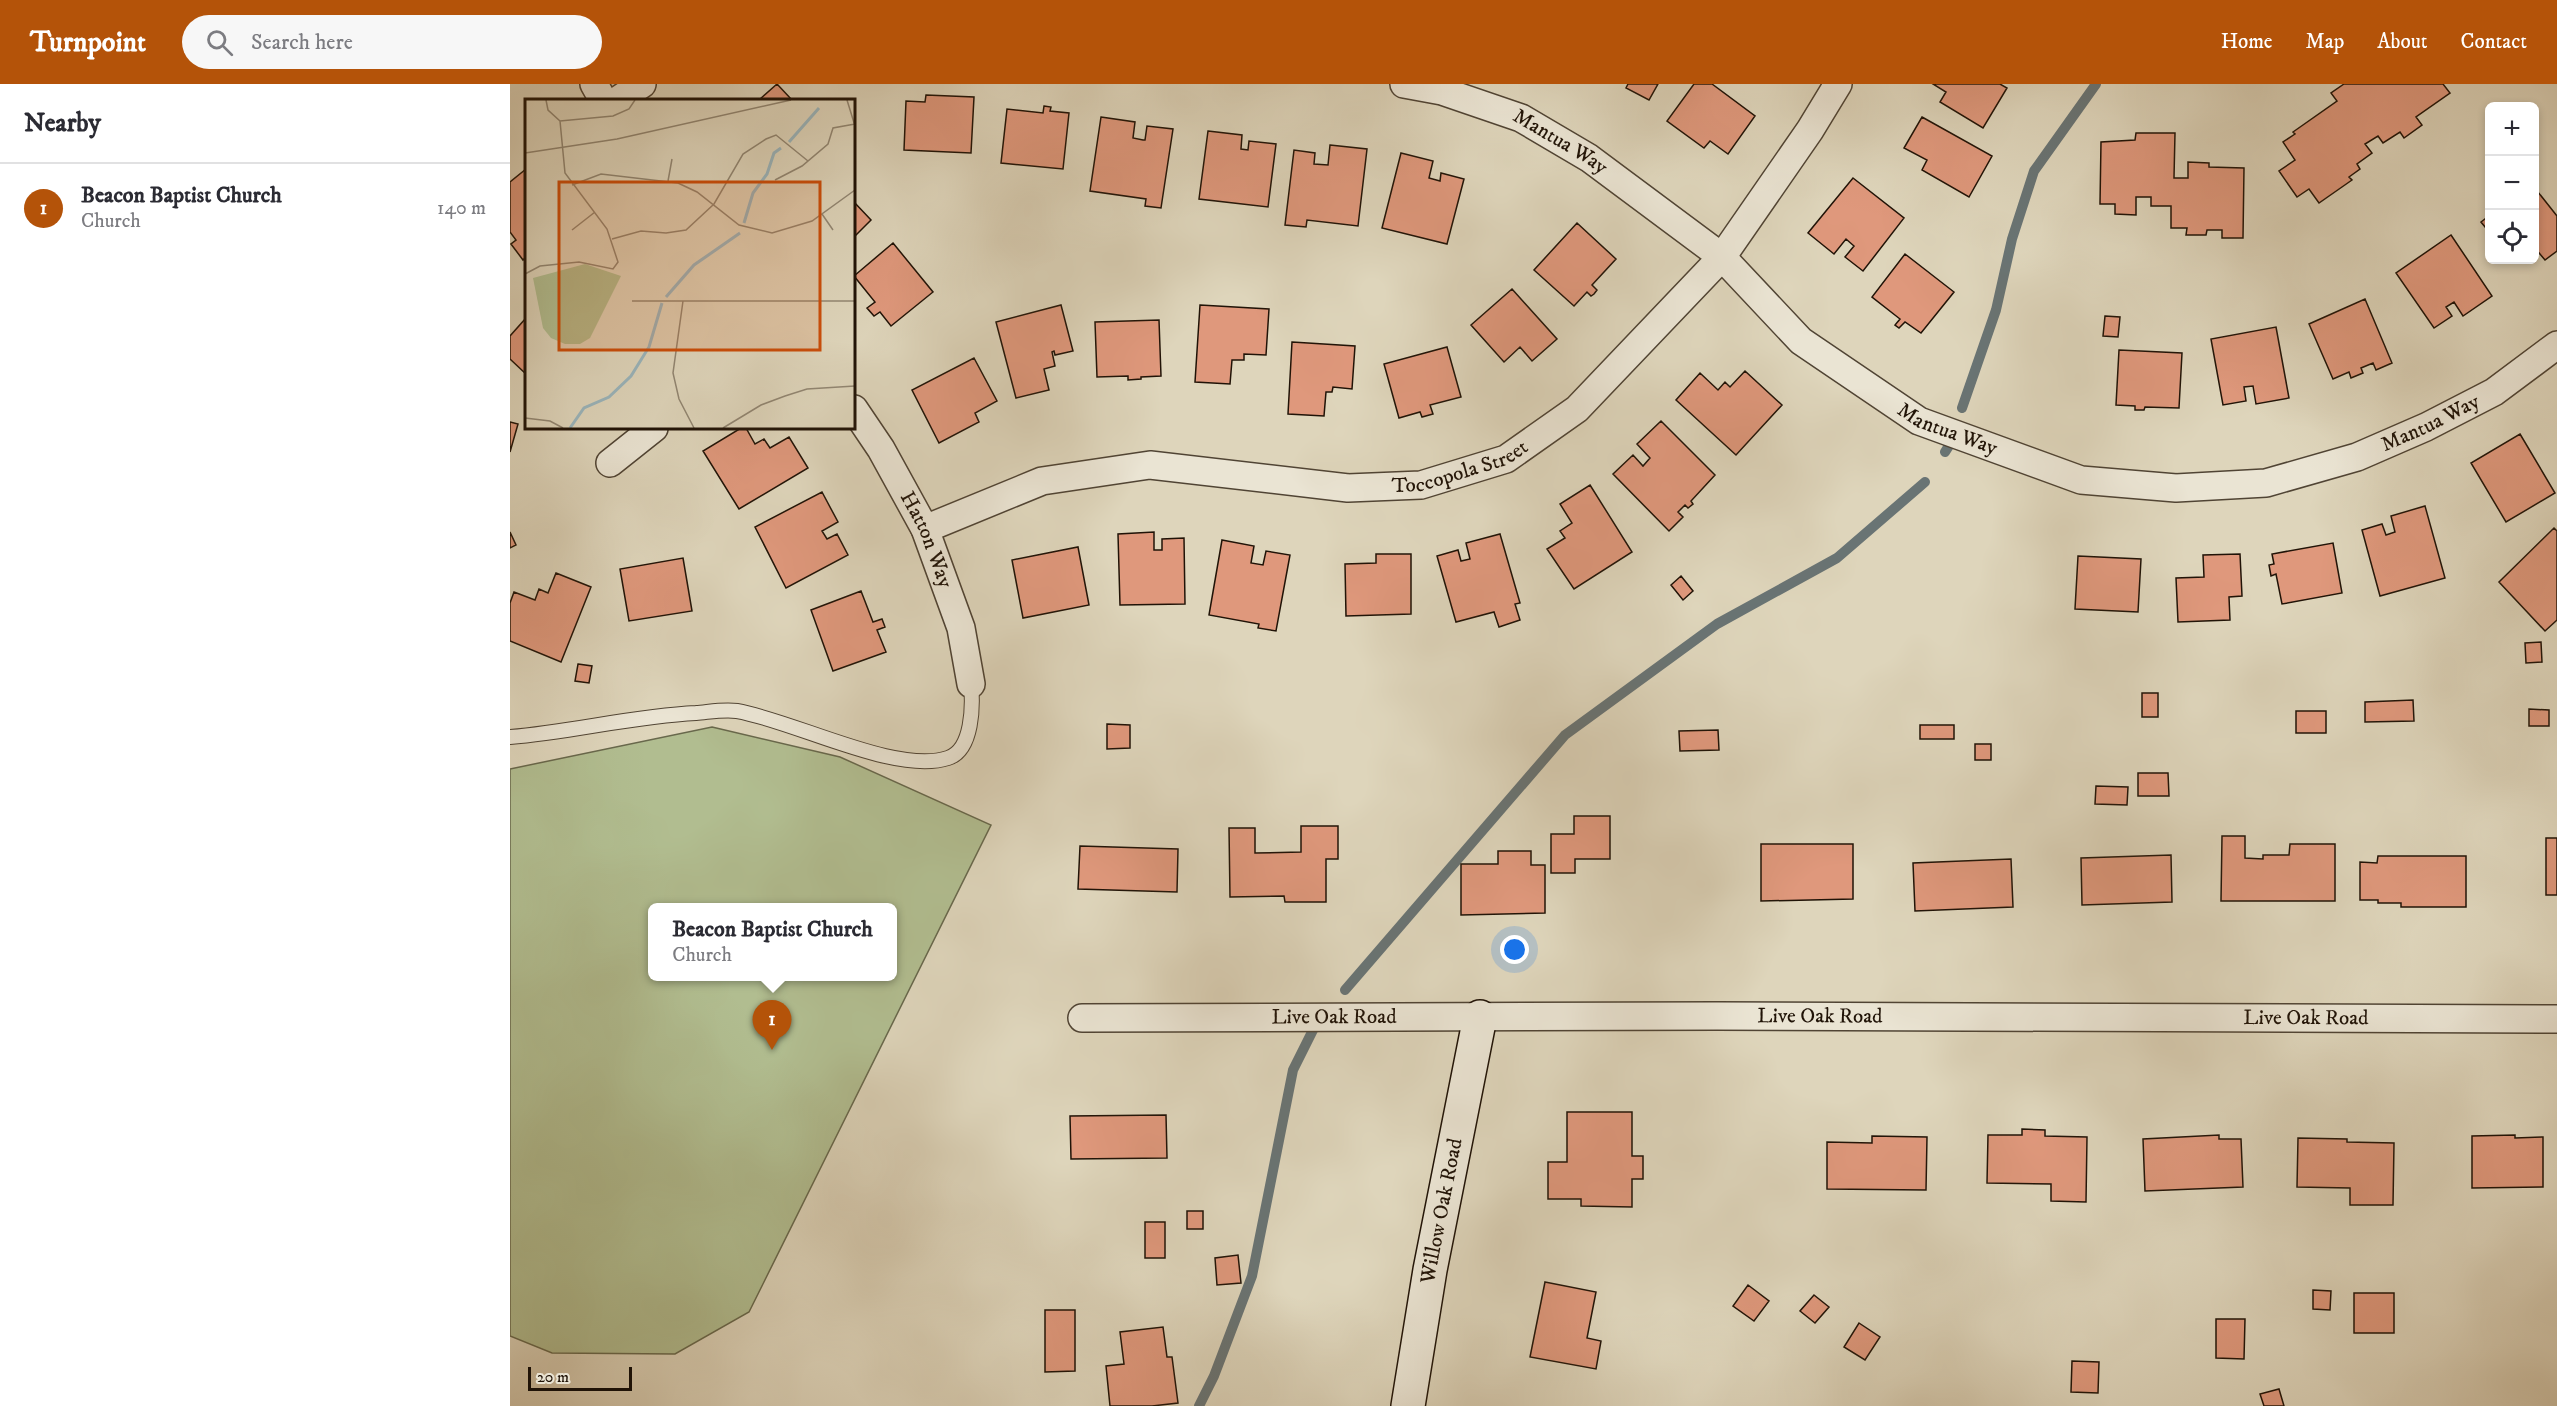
<!DOCTYPE html>
<html lang="en">
<head>
<meta charset="utf-8">
<style>
  body { margin:0; font-family:"IM FELL DW Pica",serif; background:#f7f7f7; color:#2b2b33 }
  .controls { position:absolute; right:18px; top:18px; display:grid; overflow:hidden; border-radius:9px; box-shadow:0 3px 9px #0003 }
  .controls button { width:54px; height:54px; display:grid; place-items:center; padding:0; border:0; border-bottom:2px solid #e1e1e2; background:#fff; color:#2b2b33; font:30px sans-serif }
  .scale { position:absolute; left:18px; bottom:15px; width:104px; box-sizing:border-box; padding-left:6px; border:3px solid #201307; border-top:0; font-size:16px; line-height:21px; white-space:nowrap; color:#201307; -webkit-text-stroke:4px #eae4d3; paint-order:stroke }
  .you { position:absolute; left:1005px; top:866px; width:21px; height:21px; margin:-15px; border:4px solid #fff; border-radius:50%; background:#1a73e8; box-shadow:0 0 0 9px #1a73e833 }
  .badge { display:grid; place-items:center; width:39px; height:39px; border-radius:50%; background:#b45309; color:#fff; font-size:20px; font-weight:700 }
  .pin { position:absolute; translate:-50% -50px; filter:drop-shadow(0 2px 3px #0008) }
  .pin::after { content:''; position:absolute; top:32px; width:21px; height:18px; background:inherit; clip-path:polygon(0 0,100% 0,50% 100%) }
  .popup { position:absolute; left:138px; top:819px; width:249px; height:78px; box-sizing:border-box; display:grid; place-content:center; border-radius:9px; background:#fff; filter:drop-shadow(0 2px 4px #0005); font-size:20px; white-space:nowrap; color:#7c7c81 }
  .popup b { font-size:22px; color:#2b2b33 }
  .popup::after { content:''; position:absolute; left:50%; top:100%; margin-left:-12px; border:12px solid transparent; border-top-color:#fff }
  .list { margin:0; padding:0; list-style:none }
  h2 { display:flex; justify-content:space-between; align-items:center; height:78px; margin:0; padding:0 24px; font-size:26px }
  h2 small { font-size:20px; font-weight:400; color:#7c7c81 }
  .list li { display:grid; grid-template-columns:39px 1fr auto; gap:18px; align-items:center; box-sizing:border-box; height:90px; padding:0 24px; border-top:2px solid #e1e1e2 }
  .list b { display:block; font-size:22px; white-space:nowrap }
  .list p { margin:0; font-size:20px; white-space:nowrap; color:#7c7c81 }
  .list em { font-size:20px; font-style:normal; color:#7c7c81 }
  .icon { flex:none; width:33px; height:33px; fill:none; stroke:currentColor; stroke-width:2; stroke-linecap:round; stroke-linejoin:round }
  .map { position:relative; flex:none; width:2047px; height:1322px; overflow:hidden }
  header { display:flex; align-items:center; gap:36px; box-sizing:border-box; height:84px; padding:0 30px; background:#b45309; color:#fff }
  header strong { font-size:28px }
  nav { display:flex; gap:33px; margin-inline-start:auto; font-size:21px }
  .search { width:420px; height:54px; background:#f7f7f7; display:flex; align-items:center; gap:15px; box-sizing:border-box; padding:0 21px; border-radius:33px; color:#7c7c81; font-size:22px }
  main { display:flex }
  aside { flex:1; background:#fff }
  .map>svg:first-child { display:block }
</style>
</head>
<body>
<header>
<strong>Turnpoint</strong>
<div class="search"><svg class="icon" aria-label="search" viewBox="0 0 24 24"><circle cx="10" cy="10" r="6"/><path d="M15 15l6 6"/></svg>Search here</div>
<nav><a>Home</a><a>Map</a><a>About</a><a>Contact</a></nav>
</header>
<main>
<aside>
<h2>Nearby<small></small></h2>
<ul class="list">
<li><span class="badge">1</span><div><b>Beacon Baptist Church</b><p>Church</p></div><em>140 m</em></li>
</ul>
</aside>
<div class="map">
<svg width="2047" height="1322" viewBox="0 0 2047 1322">
  <rect width="100%" height="100%" fill="#ded5bb"/>
  <filter id="stains"><feTurbulence type="fractalNoise" baseFrequency=".00333" numOctaves="4"/><feColorMatrix values="0 0 0 0 .2 0 0 0 0 .09 0 0 0 0 .02 0 0 0 .5 -.17"/></filter>
  <radialGradient id="worn" r=".72"><stop offset=".6" stop-color="#630" stop-opacity="0"/><stop offset="1" stop-color="#630" stop-opacity=".3"/></radialGradient>
  <!-- green -->
  <path fill="#b1bd90" stroke="#68684c" stroke-width="1.5" fill-rule="evenodd" d="M 202,643 L 330,673 L 481,741 L 239,1228 L 165,1270 L 42,1269 L 0,1252 L 0,685 ZM 142,824 L 382,824 L 382,892 L 142,892 Z"/>
  <g fill="none" stroke-linecap="round" stroke-linejoin="round">
    <!-- stream -->
    <path stroke="#697474" stroke-width="10" d="M 1452,324 L 1486,226 L 1502,155 L 1524,87 L 1586,0
      M 1435,368 L 1444,354
      M 835,906 L 1055,651 L 1207,540 L 1327,474 L 1415,398
      M 689,1322 L 704,1292 L 742,1192 L 783,986 L 805,942"/>
  </g>
  <!-- building -->
  <path fill="#df987c" stroke="#201307" stroke-width="1.5" d="M 267,0 L 282,16 L 249,16 Z
    M 1118,0 L 1148,0 L 1139,16 L 1116,4 Z
    M 1184,0 L 1202,0 L 1245,32 L 1218,70 L 1200,57 L 1194,64 L 1157,37 Z
    M 1423,0 L 1490,0 L 1497,4 L 1473,44 L 1430,18 L 1436,8 Z
    M 1834,0 L 1933,0 L 1940,9 L 1906,33 L 1912,41 L 1894,54 L 1890,48 L 1873,59 L 1868,52 L 1855,60 L 1862,69 L 1847,80 L 1850,85 L 1839,93 L 1842,96 L 1809,119 L 1799,105 L 1787,113 L 1769,87 L 1785,76 L 1773,58 L 1785,50 L 1783,48 L 1827,17 L 1821,9 Z
    M 416,11 L 464,13 L 461,69 L 394,66 L 396,17 L 415,18 Z
    M 534,22 L 541,23 L 540,27 L 559,29 L 553,85 L 491,79 L 497,25 L 533,29 Z
    M 591,33 L 625,38 L 623,54 L 633,56 L 635,56 L 637,42 L 663,45 L 651,124 L 635,122 L 636,115 L 580,107 Z
    M 1412,33 L 1482,72 L 1459,113 L 1412,86 L 1417,76 L 1394,64 Z
    M 698,47 L 732,51 L 731,65 L 738,66 L 739,57 L 766,60 L 758,123 L 689,115 Z
    M 1626,49 L 1665,49 L 1664,94 L 1678,94 L 1678,78 L 1699,79 L 1699,83 L 1734,84 L 1733,154 L 1712,154 L 1712,146 L 1697,146 L 1696,151 L 1676,151 L 1677,144 L 1661,144 L 1661,122 L 1641,122 L 1641,113 L 1626,113 L 1626,131 L 1605,130 L 1605,120 L 1590,120 L 1591,58 L 1625,56 Z
    M 820,61 L 857,65 L 848,142 L 797,136 L 796,143 L 775,141 L 784,66 L 805,69 L 804,80 L 818,81 Z
    M 891,69 L 923,77 L 919,94 L 930,97 L 931,89 L 954,95 L 937,160 L 872,144 Z
    M 16,85 L 16,173 L 13,176 L 1,160 L 6,156 L 0,148 L 0,98 Z
    M 1343,94 L 1394,134 L 1353,187 L 1335,173 L 1344,162 L 1336,155 L 1324,170 L 1298,149 Z
    M 2024,103 L 2047,132 L 2047,167 L 2035,176 L 2024,163 Z
    M 344,118 L 361,136 L 344,153 Z
    M 1980,131 L 1980,149 L 1971,138 Z
    M 1067,139 L 1106,175 L 1082,201 L 1087,206 L 1084,210 L 1081,212 L 1077,208 L 1064,222 L 1024,186 Z
    M 1941,151 L 1982,212 L 1953,232 L 1944,218 L 1936,223 L 1942,232 L 1924,244 L 1886,189 Z
    M 383,159 L 423,208 L 381,242 L 370,228 L 364,232 L 357,224 L 365,218 L 344,192 Z
    M 1395,170 L 1444,208 L 1411,249 L 1395,238 L 1389,244 L 1385,241 L 1390,235 L 1362,213 Z
    M 1002,205 L 1047,255 L 1022,277 L 1010,263 L 994,278 L 961,241 Z
    M 1855,215 L 1882,279 L 1866,286 L 1863,279 L 1851,284 L 1853,289 L 1841,294 L 1839,288 L 1823,295 L 1799,240 Z
    M 551,221 L 563,267 L 545,271 L 544,267 L 542,268 L 545,282 L 534,285 L 539,306 L 506,314 L 486,238 Z
    M 690,221 L 759,225 L 756,271 L 734,270 L 734,276 L 722,276 L 720,300 L 685,298 Z
    M 1595,232 L 1610,233 L 1608,253 L 1593,252 Z
    M 16,234 L 16,290 L 0,275 L 0,252 Z
    M 649,236 L 651,292 L 631,293 L 631,295 L 618,296 L 618,292 L 587,293 L 585,238 Z
    M 1766,243 L 1779,314 L 1746,320 L 1743,302 L 1734,303 L 1736,317 L 1713,321 L 1701,255 Z
    M 782,258 L 845,262 L 842,305 L 823,303 L 822,308 L 816,308 L 814,332 L 778,330 Z
    M 937,263 L 951,313 L 920,321 L 923,330 L 912,333 L 910,328 L 889,334 L 874,280 Z
    M 1609,266 L 1672,269 L 1669,324 L 1635,323 L 1634,326 L 1625,326 L 1625,322 L 1606,321 Z
    M 464,274 L 487,317 L 465,329 L 469,338 L 429,359 L 402,306 Z
    M 1235,287 L 1272,321 L 1226,371 L 1166,316 L 1190,289 L 1208,306 L 1215,298 L 1220,303 Z
    M 1151,337 L 1205,391 L 1181,417 L 1183,420 L 1178,424 L 1175,421 L 1168,428 L 1173,433 L 1159,447 L 1103,390 L 1123,371 L 1133,382 L 1140,374 L 1127,360 Z
    M 0,338 L 8,340 L 0,368 Z
    M 231,344 L 236,344 L 245,360 L 254,355 L 260,364 L 279,353 L 298,384 L 229,425 L 193,367 Z
    M 2010,350 L 2045,409 L 1996,438 L 1961,379 Z
    M 1080,401 L 1122,468 L 1064,505 L 1037,465 L 1055,454 L 1050,447 L 1062,439 L 1050,420 Z
    M 312,408 L 328,438 L 312,447 L 317,455 L 327,450 L 338,471 L 276,504 L 245,443 Z
    M 1915,422 L 1935,494 L 1870,512 L 1852,446 L 1872,440 L 1876,451 L 1885,448 L 1881,432 Z
    M 2044,444 L 2047,447 L 2047,536 L 2035,547 L 1989,498 Z
    M 0,448 L 6,461 L 0,464 Z
    M 644,448 L 644,466 L 652,466 L 652,455 L 674,454 L 675,520 L 610,521 L 608,450 Z
    M 990,450 L 1010,519 L 1005,520 L 1010,536 L 989,543 L 984,528 L 946,538 L 927,472 L 948,466 L 951,477 L 960,475 L 956,459 Z
    M 712,456 L 744,462 L 741,479 L 753,481 L 756,467 L 780,471 L 766,547 L 748,544 L 749,540 L 699,531 Z
    M 1823,459 L 1832,509 L 1772,520 L 1766,490 L 1761,492 L 1759,481 L 1764,480 L 1762,470 Z
    M 568,463 L 579,521 L 513,534 L 502,476 Z
    M 866,470 L 901,470 L 901,530 L 836,532 L 835,480 L 866,479 Z
    M 1730,470 L 1732,512 L 1719,513 L 1720,536 L 1668,538 L 1666,494 L 1694,493 L 1693,471 Z
    M 1568,472 L 1631,475 L 1628,528 L 1565,525 Z
    M 173,474 L 182,527 L 119,537 L 110,485 Z
    M 46,489 L 81,503 L 51,578 L 0,557 L 0,519 L 4,508 L 25,516 L 29,505 L 38,509 Z
    M 1171,492 L 1183,507 L 1173,516 L 1161,501 Z
    M 351,507 L 363,538 L 372,535 L 375,543 L 367,546 L 376,568 L 323,587 L 301,526 Z
    M 2031,558 L 2032,578 L 2016,579 L 2015,559 Z
    M 68,580 L 82,582 L 79,599 L 65,597 Z
    M 1632,609 L 1648,609 L 1648,633 L 1632,633 Z
    M 1903,616 L 1904,637 L 1855,638 L 1855,618 Z
    M 2019,625 L 2039,626 L 2039,642 L 2019,642 Z
    M 1786,627 L 1816,627 L 1816,649 L 1786,649 Z
    M 597,640 L 620,641 L 620,664 L 597,665 Z
    M 1410,641 L 1444,641 L 1444,655 L 1410,655 Z
    M 1208,646 L 1209,666 L 1170,667 L 1169,647 Z
    M 1465,660 L 1481,660 L 1481,676 L 1465,676 Z
    M 1628,689 L 1658,689 L 1659,712 L 1628,712 Z
    M 1586,702 L 1618,703 L 1617,721 L 1585,720 Z
    M 1064,732 L 1100,732 L 1100,775 L 1065,775 L 1065,789 L 1041,789 L 1041,750 L 1064,750 Z
    M 791,742 L 828,742 L 828,775 L 816,775 L 816,818 L 775,818 L 774,812 L 720,813 L 719,744 L 745,744 L 745,769 L 791,768 Z
    M 1712,752 L 1735,752 L 1735,774 L 1753,775 L 1753,771 L 1779,771 L 1780,760 L 1825,760 L 1825,817 L 1711,817 Z
    M 2036,754 L 2047,754 L 2047,811 L 2036,811 Z
    M 1251,760 L 1343,760 L 1343,815 L 1251,817 Z
    M 570,762 L 668,765 L 667,808 L 568,805 Z
    M 988,767 L 1021,767 L 1021,781 L 1035,781 L 1035,829 L 951,831 L 951,780 L 988,780 Z
    M 1661,771 L 1662,818 L 1572,821 L 1571,774 Z
    M 1868,772 L 1956,772 L 1956,823 L 1891,823 L 1891,819 L 1868,819 L 1868,816 L 1850,816 L 1850,778 L 1867,779 Z
    M 1501,775 L 1503,823 L 1405,827 L 1403,779 Z
    M 1057,1028 L 1122,1028 L 1122,1072 L 1133,1072 L 1133,1095 L 1122,1095 L 1122,1123 L 1071,1122 L 1071,1115 L 1038,1115 L 1038,1078 L 1057,1078 Z
    M 656,1031 L 657,1074 L 561,1075 L 560,1032 Z
    M 1512,1045 L 1535,1046 L 1535,1052 L 1577,1053 L 1576,1118 L 1541,1117 L 1541,1100 L 1477,1099 L 1478,1051 L 1512,1051 Z
    M 1709,1051 L 1709,1055 L 1731,1055 L 1733,1103 L 1635,1107 L 1633,1055 Z
    M 2005,1051 L 2005,1054 L 2033,1053 L 2033,1103 L 1962,1104 L 1962,1052 Z
    M 1362,1052 L 1417,1053 L 1416,1106 L 1317,1105 L 1317,1058 L 1362,1059 Z
    M 1788,1054 L 1837,1055 L 1837,1058 L 1884,1059 L 1883,1121 L 1840,1121 L 1840,1104 L 1787,1103 Z
    M 677,1127 L 693,1127 L 693,1145 L 677,1145 Z
    M 635,1138 L 655,1138 L 655,1174 L 635,1174 Z
    M 728,1171 L 731,1199 L 707,1201 L 705,1174 Z
    M 1035,1198 L 1086,1208 L 1077,1254 L 1091,1257 L 1086,1285 L 1020,1273 Z
    M 1238,1201 L 1259,1217 L 1244,1237 L 1223,1222 Z
    M 1803,1206 L 1821,1207 L 1820,1226 L 1803,1225 Z
    M 1844,1209 L 1884,1209 L 1884,1249 L 1844,1249 Z
    M 1304,1211 L 1319,1223 L 1305,1239 L 1290,1227 Z
    M 535,1226 L 565,1226 L 565,1287 L 535,1288 Z
    M 1706,1235 L 1735,1235 L 1734,1275 L 1706,1274 Z
    M 1349,1239 L 1370,1253 L 1355,1276 L 1334,1263 Z
    M 653,1243 L 657,1273 L 662,1273 L 668,1319 L 642,1322 L 600,1322 L 596,1282 L 614,1280 L 610,1248 Z
    M 1562,1277 L 1589,1278 L 1588,1309 L 1561,1308 Z
    M 1769,1305 L 1774,1322 L 1754,1322 L 1750,1310 Z"/>
  <g fill="none" stroke-linecap="round" stroke-linejoin="round">
    <defs>
      <path id="lane" d="M 0,653 C 62,648 123,632 186,629 C 199,628 214,625 227,627 C 285,637 386,691 438,674 C 463,666 463,621 461,600"/>
      <g id="street">
        <path d="M 84,0 L 93,16"/>
        <path id="s1" d="M 894,0 L 932,7 L 1011,34 L 1079,74 L 1212,173 L 1291,257 L 1409,337 L 1571,396 L 1666,404 L 1756,399 L 1847,373 L 1916,343 L 1984,308 L 2047,261"/>
        <path d="M 108,16 L 132,0"/>
        <path id="s2" d="M 344,325 L 371,365 L 415,445 L 451,544 L 461,600"/>
        <path d="M 100,379 L 144,344"/>
        <path id="s3" d="M 415,445 L 532,397 L 640,381 L 838,404 L 911,401 L 996,375 L 1067,325 L 1212,173 L 1300,46 L 1328,0"/>
        <path id="s4" d="M 572,934 L 1207,932 L 2047,935"/>
      </g>
      <g id="secondary">
        <path id="s5" d="M 898,1322 L 920,1186 L 970,933"/>
      </g>
    </defs>
    <!-- lane casing -->
    <use href="#lane" stroke="#504434" stroke-width="16"/>
    <!-- street casing -->
    <use href="#street" stroke="#504434" stroke-width="30"/>
    <!-- secondary casing -->
    <use href="#secondary" stroke="#201307" stroke-width="36"/>
    <!-- lane -->
    <use href="#lane" stroke="#eae4d3" stroke-width="14"/>
    <!-- street -->
    <use href="#street" stroke="#eae4d3" stroke-width="27"/>
    <!-- secondary -->
    <use href="#secondary" stroke="#eae4d3" stroke-width="33"/>
  </g>
  <g text-anchor="middle" dominant-baseline="central" stroke-width="4.5" stroke-linejoin="round" paint-order="stroke">
    <!-- street labels -->
    <g font-size="21" fill="#201307" stroke="#eae4d3">
      <text stroke="none"><textPath href="#s1" startOffset="168">Mantua Way</textPath></text>
      <text stroke="none"><textPath href="#s1" startOffset="1158">Mantua Way</textPath></text>
      <text stroke="none"><textPath href="#s1" startOffset="654">Mantua Way</textPath></text>
      <text stroke="none"><textPath href="#s3" startOffset="550">Toccopola Street</textPath></text>
      <text stroke="none"><textPath href="#s2" startOffset="150">Hatton Way</textPath></text>
      <text stroke="none"><textPath href="#s4" startOffset="738">Live Oak Road</textPath></text>
      <text stroke="none"><textPath href="#s4" startOffset="252">Live Oak Road</textPath></text>
      <text stroke="none"><textPath href="#s4" startOffset="1224">Live Oak Road</textPath></text>
      <text stroke="none"><textPath href="#s5" startOffset="198">Willow Oak Road</textPath></text>
    </g>
  </g>
  <!-- overview -->
  <g transform="translate(15 15)">
    <rect width="330" height="330" fill="#ded5bb"/>
    <path d="M 60,165 L 96,177 L 65,239 L 55,245 L 40,245 L 26,239 L 18,229 L 8,179 Z" fill="#b1bd90"/>
    <path fill="none" stroke="#9ab5bc" stroke-width="3" d="M 264,43 L 294,9M 219,124 L 228,94 L 242,75 L 249,54 L 256,49M 141,198 L 169,166 L 215,134M 45,329 L 59,309 L 84,298 L 106,277 L 124,248 L 137,204"/>
    <path fill="none" stroke="#928773" stroke-width="1.5" d="M 21,1 L 23,11 L 35,22 L 88,17 L 104,10 L 110,1M 322,1 L 330,27M 0,54 L 92,40 L 266,1M 250,81 L 277,67 L 303,45 L 308,29 L 330,25M 143,82 L 147,60M 47,86 L 76,75 L 153,84 L 172,93 L 214,126 L 247,134 L 287,122 L 330,91M 297,115 L 308,131M 47,131 L 70,113M 87,140 L 116,132 L 141,134 L 161,131 L 189,105 L 218,55 L 241,40 L 251,36 L 283,62M 0,175 L 15,167 L 54,163 L 88,170 L 93,163 L 82,130 L 40,74 L 35,22M 107,202 L 330,202M 158,202 L 148,274 L 154,300 L 169,329M 0,319 L 25,322 L 38,329M 198,329 L 236,306 L 260,297 L 282,290 L 330,287"/>
    <path fill="#ca4e0b" fill-opacity="0.15" stroke="#ca4e0b" stroke-width="3" d="M 34,83 L 295,83 L 295,251 L 34,251 Z"/>
    <rect width="330" height="330" fill="none" stroke="#201307" stroke-width="3"/>
  </g>
  <rect width="100%" height="100%" filter="url(#stains)"/>
  <rect width="100%" height="100%" fill="url(#worn)"/>
</svg>
<div class="controls">
<button>+</button>
<button>−</button>
<button><svg class="icon" aria-label="locate" viewBox="0 0 24 24"><circle cx="12" cy="12" r="6"/><path d="M12 2v4M12 18v4M2 12h4M18 12h4"/></svg></button>
</div>
<div class="scale">20 m</div>
<div class="you"></div>
<div class="pin badge" style="left:262px;top:966px">1</div>
<div class="popup"><b>Beacon Baptist Church</b>Church</div>
</div>
</main>
</body>
</html>
